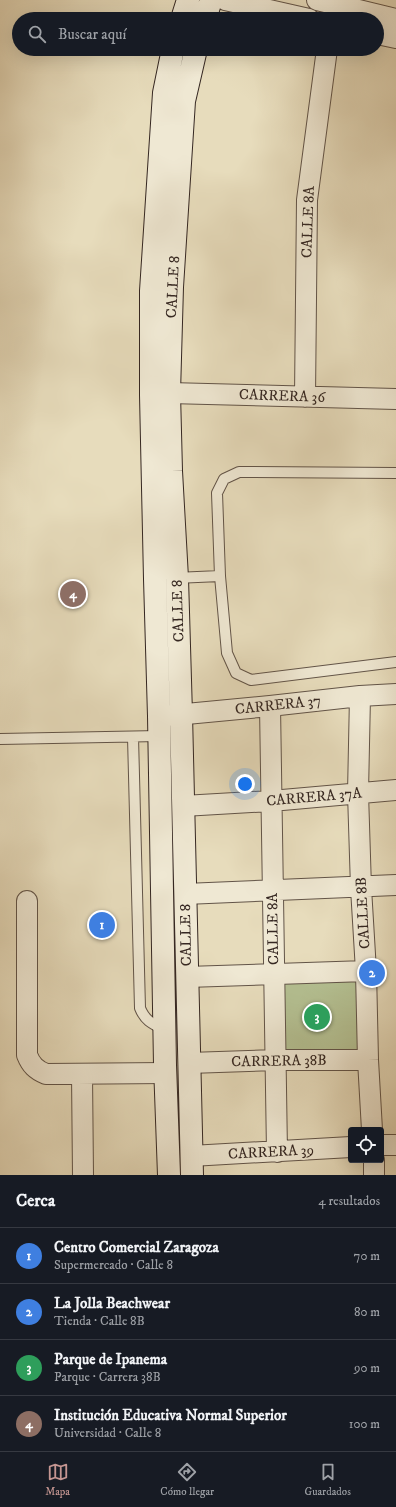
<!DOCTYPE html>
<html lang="es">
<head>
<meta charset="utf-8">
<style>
  body { margin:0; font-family:"IM FELL DW Pica",serif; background:#242831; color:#f1f3f6 }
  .controls { position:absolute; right:12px; bottom:12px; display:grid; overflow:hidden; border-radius:4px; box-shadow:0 4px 16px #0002 }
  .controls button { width:36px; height:36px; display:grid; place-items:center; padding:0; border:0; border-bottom:1px solid #363941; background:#171b24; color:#f1f3f6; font:20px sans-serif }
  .you { position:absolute; left:245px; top:784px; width:14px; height:14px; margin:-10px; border:3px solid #fff; border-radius:50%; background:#1a73e8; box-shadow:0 0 0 6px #1a73e833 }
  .badge { display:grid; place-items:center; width:26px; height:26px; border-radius:50%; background:#c59692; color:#fff; font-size:13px; font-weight:700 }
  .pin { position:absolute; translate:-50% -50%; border:2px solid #fff; box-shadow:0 1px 4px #0006 }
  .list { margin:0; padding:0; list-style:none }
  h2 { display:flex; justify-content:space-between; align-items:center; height:52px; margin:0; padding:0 16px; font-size:17px }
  h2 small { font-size:13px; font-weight:400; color:#9ea1a6 }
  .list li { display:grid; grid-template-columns:26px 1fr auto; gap:12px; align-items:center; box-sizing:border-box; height:56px; padding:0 16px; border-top:1px solid #363941 }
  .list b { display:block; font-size:15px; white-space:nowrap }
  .list p { margin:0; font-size:13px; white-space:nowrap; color:#9ea1a6 }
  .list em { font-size:13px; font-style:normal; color:#9ea1a6 }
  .icon { flex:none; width:22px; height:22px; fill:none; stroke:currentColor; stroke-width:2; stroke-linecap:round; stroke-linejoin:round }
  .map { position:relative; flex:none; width:396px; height:1175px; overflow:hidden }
  .search { position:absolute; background:#171b24; box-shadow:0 4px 16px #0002; left:12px; right:12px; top:12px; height:44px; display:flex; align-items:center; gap:10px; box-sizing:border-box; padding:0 14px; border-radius:22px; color:#9ea1a6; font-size:15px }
  .sheet { height:276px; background:#171b24 }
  nav { display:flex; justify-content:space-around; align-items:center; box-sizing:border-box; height:56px; border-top:1px solid #363941; background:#171b24; font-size:11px; color:#9ea1a6 }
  nav a { display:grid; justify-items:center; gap:2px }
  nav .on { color:#c59692 }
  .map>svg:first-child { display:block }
</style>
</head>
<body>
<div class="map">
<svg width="396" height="1175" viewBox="0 0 396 1175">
  <rect width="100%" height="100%" fill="#e7dcbc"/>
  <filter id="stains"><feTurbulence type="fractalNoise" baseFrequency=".005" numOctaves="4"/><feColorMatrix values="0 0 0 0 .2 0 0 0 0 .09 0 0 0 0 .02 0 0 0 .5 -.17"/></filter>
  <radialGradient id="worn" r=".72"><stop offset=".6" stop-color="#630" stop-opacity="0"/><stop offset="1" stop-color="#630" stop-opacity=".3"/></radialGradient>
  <!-- green -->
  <path fill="#b4c092" stroke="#74745a" d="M 358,976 L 358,1057 L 276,1056 L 277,978 Z"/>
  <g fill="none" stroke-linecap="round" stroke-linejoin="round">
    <defs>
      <path id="service" d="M 396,473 L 239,472 L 224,479 L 217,493 L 220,576 L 227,653 L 236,673 L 251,680 L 396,662
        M 175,578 L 220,576
        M 133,737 L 140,1008 C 145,1021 153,1024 165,1030
        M 0,739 L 159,736"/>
      <path id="minor" d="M 225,0 L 309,19
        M 317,0 L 396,19
        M 377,34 L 396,38
        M 169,393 L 396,399
        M 305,397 L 307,200 L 327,49
        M 360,696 L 358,793 L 361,888 L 366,971 L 368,1060 L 372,1130
        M 270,706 L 277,1152
        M 165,716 L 270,706 L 360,696 L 396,694
        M 183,806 L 271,801 L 396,790
        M 185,894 L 396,885
        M 27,901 L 27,1055 C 31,1065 36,1070 46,1074 L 166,1073
        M 187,977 L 366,971
        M 189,1063 L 275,1060 L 368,1060
        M 82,1074 L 83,1175
        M 381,1145 L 396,1145
        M 191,1156 L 351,1147
        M 374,1160 L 374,1175"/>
      <path id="secondary" d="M 182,19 L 188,0
        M 205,19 L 211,0
        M 169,1175 L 165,1065 L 159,716 L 155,579 L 151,395 L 151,291 L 164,93 L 173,49
        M 192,1175 L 181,714 L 177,578 L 171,471 L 169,393 L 172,287 L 184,101 L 196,49"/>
    </defs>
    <!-- service casing -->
    <use href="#service" stroke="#625448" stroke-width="12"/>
    <!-- minor casing -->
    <use href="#minor" stroke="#625448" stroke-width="22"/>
    <!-- secondary casing -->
    <use href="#secondary" stroke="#352722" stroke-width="24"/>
    <!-- service -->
    <use href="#service" stroke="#efe8d3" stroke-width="10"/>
    <!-- minor -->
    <use href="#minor" stroke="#efe8d3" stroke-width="20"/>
    <!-- secondary -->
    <use href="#secondary" stroke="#efe8d3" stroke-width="22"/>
  </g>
  <g text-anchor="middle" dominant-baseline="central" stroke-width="3.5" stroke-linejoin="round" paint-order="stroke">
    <!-- street labels -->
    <g font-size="15" fill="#352722" stroke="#efe8d3">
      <text transform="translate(308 222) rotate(-88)">CALLE 8A</text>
      <text transform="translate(173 287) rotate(-87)">CALLE 8</text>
      <text transform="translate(282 396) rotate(2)">CARRERA 36</text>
      <text transform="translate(178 611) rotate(-92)">CALLE 8</text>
      <text transform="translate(278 705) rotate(-6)">CARRERA 37</text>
      <text transform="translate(314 797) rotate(-5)">CARRERA 37A</text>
      <text transform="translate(363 913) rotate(-93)">CALLE 8B</text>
      <text transform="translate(273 929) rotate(-91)">CALLE 8A</text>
      <text transform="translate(186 935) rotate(-91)">CALLE 8</text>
      <text transform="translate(279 1061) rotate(-1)">CARRERA 38B</text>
      <text transform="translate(271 1152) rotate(-3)">CARRERA 39</text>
    </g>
  </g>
  <rect width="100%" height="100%" filter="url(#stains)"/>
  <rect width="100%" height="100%" fill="url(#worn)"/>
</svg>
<div class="controls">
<button><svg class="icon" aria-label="locate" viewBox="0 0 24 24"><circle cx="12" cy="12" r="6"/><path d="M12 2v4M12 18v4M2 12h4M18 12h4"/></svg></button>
</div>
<div class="you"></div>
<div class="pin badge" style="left:102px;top:925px;background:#3f7fe0">1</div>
<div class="pin badge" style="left:372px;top:973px;background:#3f7fe0">2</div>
<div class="pin badge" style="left:317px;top:1017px;background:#2e9e5b">3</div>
<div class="pin badge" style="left:73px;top:594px;background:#8d6e63">4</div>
<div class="search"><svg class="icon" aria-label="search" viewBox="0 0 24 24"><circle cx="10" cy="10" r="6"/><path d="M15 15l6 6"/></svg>Buscar aquí</div>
</div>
<section class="sheet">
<h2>Cerca<small>4 resultados</small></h2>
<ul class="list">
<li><span class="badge" style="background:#3f7fe0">1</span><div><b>Centro Comercial Zaragoza</b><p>Supermercado · Calle 8</p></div><em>70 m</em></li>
<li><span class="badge" style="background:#3f7fe0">2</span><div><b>La Jolla Beachwear</b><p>Tienda · Calle 8B</p></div><em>80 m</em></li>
<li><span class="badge" style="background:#2e9e5b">3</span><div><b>Parque de Ipanema</b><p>Parque · Carrera 38B</p></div><em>90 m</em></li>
<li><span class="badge" style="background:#8d6e63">4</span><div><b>Institución Educativa Normal Superior</b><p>Universidad · Calle 8</p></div><em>100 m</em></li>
</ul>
</section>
<nav>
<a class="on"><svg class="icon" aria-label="map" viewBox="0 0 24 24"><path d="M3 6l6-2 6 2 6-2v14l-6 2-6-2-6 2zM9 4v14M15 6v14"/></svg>Mapa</a>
<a><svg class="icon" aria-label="directions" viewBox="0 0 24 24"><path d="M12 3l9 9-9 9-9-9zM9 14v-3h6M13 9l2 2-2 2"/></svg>Cómo llegar</a>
<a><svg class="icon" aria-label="saved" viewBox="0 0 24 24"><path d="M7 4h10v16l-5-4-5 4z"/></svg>Guardados</a>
</nav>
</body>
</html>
